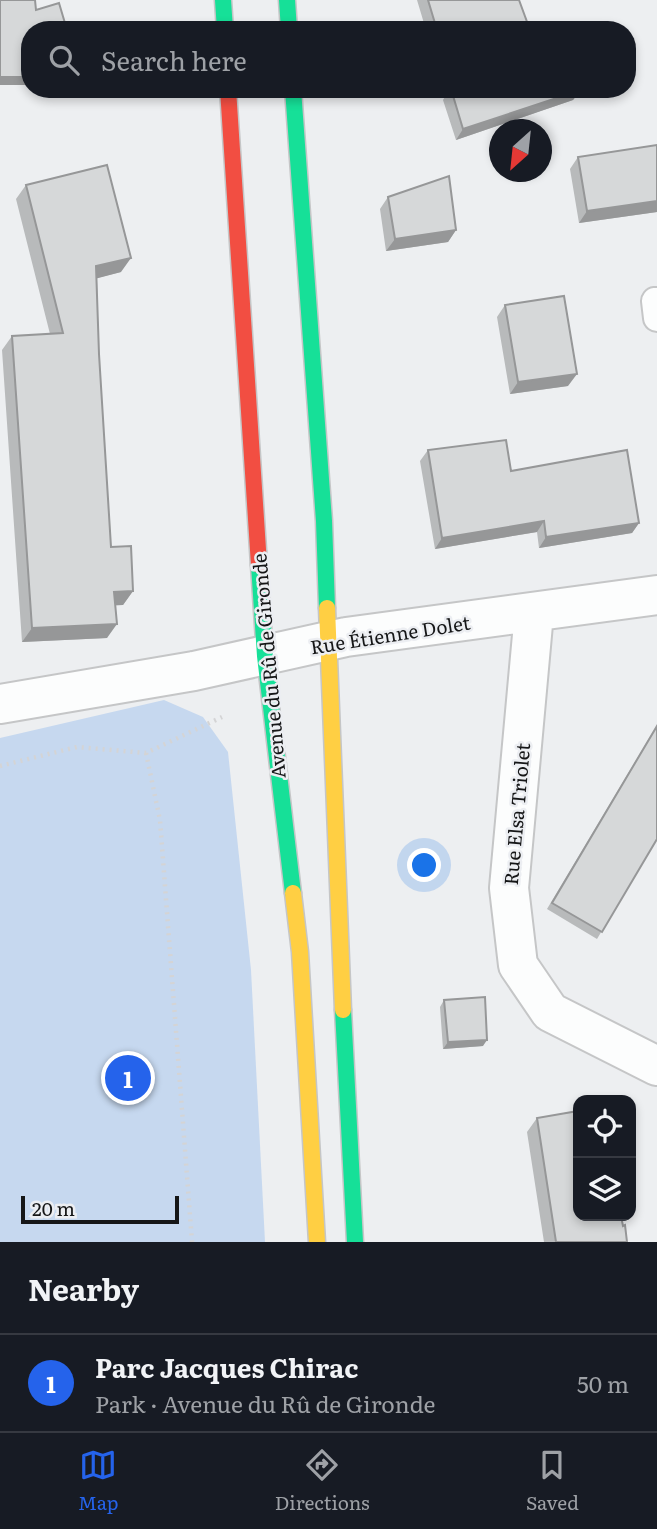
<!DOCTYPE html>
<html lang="en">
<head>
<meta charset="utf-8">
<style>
  body { margin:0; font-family:Literata,serif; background:#20242c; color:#f1f3f6 }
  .controls { position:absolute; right:21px; bottom:21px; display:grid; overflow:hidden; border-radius:14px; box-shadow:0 4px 10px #0003 }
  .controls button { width:63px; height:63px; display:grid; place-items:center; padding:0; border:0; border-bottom:2px solid #363941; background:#171b24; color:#f1f3f6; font:35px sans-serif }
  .compass { position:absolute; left:489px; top:119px; width:63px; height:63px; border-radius:50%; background:#171b24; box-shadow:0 4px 10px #0003; rotate:207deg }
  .scale { position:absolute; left:21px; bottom:18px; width:158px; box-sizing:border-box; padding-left:7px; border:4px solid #151617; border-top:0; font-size:19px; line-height:24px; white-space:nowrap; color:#151617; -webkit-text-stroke:5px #eceef2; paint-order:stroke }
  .you { position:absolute; left:425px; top:866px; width:24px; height:24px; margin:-18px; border:5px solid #fff; border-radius:50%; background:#1a73e8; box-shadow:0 0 0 10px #1a73e833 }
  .badge { display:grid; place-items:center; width:46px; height:46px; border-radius:50%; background:#2563eb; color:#fff; font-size:23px; font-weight:700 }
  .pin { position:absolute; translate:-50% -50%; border:4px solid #fff; box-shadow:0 2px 7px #0006 }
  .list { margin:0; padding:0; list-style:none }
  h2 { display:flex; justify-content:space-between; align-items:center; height:91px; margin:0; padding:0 28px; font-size:30px }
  h2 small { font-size:23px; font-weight:400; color:#9ea1a6 }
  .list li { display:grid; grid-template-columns:46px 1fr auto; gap:21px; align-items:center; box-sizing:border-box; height:98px; padding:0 28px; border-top:2px solid #363941 }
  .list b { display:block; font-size:26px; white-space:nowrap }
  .list p { margin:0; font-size:23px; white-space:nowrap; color:#9ea1a6 }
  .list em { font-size:23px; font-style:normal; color:#9ea1a6 }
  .icon { flex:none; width:38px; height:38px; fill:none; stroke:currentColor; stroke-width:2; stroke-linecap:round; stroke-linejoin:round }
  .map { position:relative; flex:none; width:657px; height:1242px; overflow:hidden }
  .search { position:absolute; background:#171b24; box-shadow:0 4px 10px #0003; left:21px; right:21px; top:21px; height:77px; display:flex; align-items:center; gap:18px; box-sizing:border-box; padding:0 24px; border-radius:28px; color:#9ea1a6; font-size:26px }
  .sheet { height:189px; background:#171b24 }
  nav { display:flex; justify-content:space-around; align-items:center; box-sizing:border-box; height:98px; border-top:2px solid #363941; background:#171b24; font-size:19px; color:#9ea1a6 }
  nav a { display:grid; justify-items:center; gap:4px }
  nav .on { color:#2563eb }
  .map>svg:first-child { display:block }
</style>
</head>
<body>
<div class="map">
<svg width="657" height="1242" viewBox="0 0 657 1242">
  <rect width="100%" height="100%" fill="#edeff1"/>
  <!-- green -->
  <path fill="#c6d8ef" d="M 164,700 L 203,717 L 228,752 L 251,970 L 265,1242 L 0,1242 L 0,738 Z"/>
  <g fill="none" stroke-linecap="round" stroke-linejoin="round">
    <defs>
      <path id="lane" d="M 655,301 L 657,318"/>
      <path id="street" d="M 534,613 L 509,888 L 518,965 L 550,1012 L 657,1066
        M 0,704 L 194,671 L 346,637 L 657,595"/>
      <path id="fast" d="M 223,0 L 225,30
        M 287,0 L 289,30
        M 293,89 L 324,521 L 327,608
        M 259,565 L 265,656 L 293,893
        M 343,1010 L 355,1242"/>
      <path id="slow" d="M 327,608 L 343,1010
        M 293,893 L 300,952 L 317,1242"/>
      <path id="jam" d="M 228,89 L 259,565"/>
    </defs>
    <!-- lane casing -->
    <use href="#lane" stroke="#c5c6c7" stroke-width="30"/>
    <!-- street casing -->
    <use href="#street" stroke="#c5c6c7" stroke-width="42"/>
    <!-- fast casing -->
    <use href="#fast" stroke="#c5c6c7" stroke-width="19"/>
    <!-- slow casing -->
    <use href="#slow" stroke="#c5c6c7" stroke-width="19"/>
    <!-- jam casing -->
    <use href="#jam" stroke="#c5c6c7" stroke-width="19"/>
    <!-- path -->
    <path stroke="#d4d4d5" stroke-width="4.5" stroke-dasharray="2 5" stroke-linecap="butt" d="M 146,753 L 160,820 L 192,1242
      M 0,766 L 77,747 L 146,753 L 222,717"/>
    <!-- lane -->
    <use href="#lane" stroke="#fcfdfd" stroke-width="26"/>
    <!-- street -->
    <use href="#street" stroke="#fcfdfd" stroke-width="38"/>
    <!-- fast -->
    <use href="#fast" stroke="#16e098" stroke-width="16"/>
    <!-- slow -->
    <use href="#slow" stroke="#ffcf43" stroke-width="16"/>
    <!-- jam -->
    <use href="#jam" stroke="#f24e42" stroke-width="16"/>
  </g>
  <!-- wall -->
  <path fill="#b8babb" d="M 417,0 L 519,0 L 530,30 L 426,30 Z
    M 445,89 L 581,90 L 573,100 L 456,140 L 443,100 L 446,95 Z
    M 657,145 L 657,212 L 579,223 L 570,169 L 578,157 Z
    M 26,185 L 121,272 L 97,278 L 99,354 L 111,547 L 133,591 L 123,605 L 115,605 L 107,638 L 22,642 L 2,350 L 12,336 L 50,334 L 16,199 Z
    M 388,197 L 456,230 L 448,242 L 386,251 L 380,209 Z
    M 505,305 L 568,386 L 510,394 L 497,317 Z
    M 428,450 L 511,471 L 639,523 L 632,533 L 539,548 L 537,532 L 435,549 L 420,461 Z
    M 657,725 L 657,839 L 597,939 L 547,909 Z
    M 444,1000 L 483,1046 L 443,1049 L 440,1007 Z
    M 537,1118 L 623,1226 L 627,1242 L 544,1242 L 527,1132 Z"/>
  <!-- shaded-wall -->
  <path fill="#969798" d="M 0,77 L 30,77 L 30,85 L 0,85 Z
    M 581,90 L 573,100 L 456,140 L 463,129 Z
    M 657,201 L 657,212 L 579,223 L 587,211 Z
    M 456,230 L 448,242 L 386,251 L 395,239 Z
    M 131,258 L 121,272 L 87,281 L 96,266 Z
    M 577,374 L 568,386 L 510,394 L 518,382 Z
    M 544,521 L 537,532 L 435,549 L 442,538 Z
    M 639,523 L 632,533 L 539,548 L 546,537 Z
    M 133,591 L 123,605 L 104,606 L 114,592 Z
    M 117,624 L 107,638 L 22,642 L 32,628 Z
    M 487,1040 L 483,1046 L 443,1049 L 448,1042 Z"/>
  <!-- building -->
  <path fill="#d6d8d9" stroke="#969798" stroke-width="2" d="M 0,0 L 35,0 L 36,10 L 59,3 L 67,30 L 30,30 L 30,77 L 0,77 Z
    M 428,0 L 519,0 L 530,30 L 437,30 Z
    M 451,89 L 581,89 L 581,90 L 463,129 Z
    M 657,145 L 657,201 L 587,211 L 578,157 Z
    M 107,165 L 131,258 L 96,266 L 99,354 L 111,547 L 131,546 L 133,591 L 114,592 L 117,624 L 32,628 L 12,336 L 63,333 L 26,185 Z
    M 449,176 L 456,230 L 395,239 L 388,197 Z
    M 564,296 L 577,374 L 518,382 L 505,305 Z
    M 506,440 L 511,471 L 627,450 L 639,523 L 546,537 L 544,521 L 442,538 L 428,450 Z
    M 657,726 L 657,839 L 602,932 L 552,903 Z
    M 485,997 L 487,1040 L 448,1042 L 444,1000 Z
    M 578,1111 L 578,1216 L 621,1216 L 623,1226 L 625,1225 L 627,1242 L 556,1242 L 537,1118 Z"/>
  <g text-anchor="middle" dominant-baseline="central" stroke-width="5" stroke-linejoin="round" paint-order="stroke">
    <!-- street labels -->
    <g font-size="19" fill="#151617" stroke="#eceef2">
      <text transform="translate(390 634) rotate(-9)">Rue Étienne Dolet</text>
      <text transform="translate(268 666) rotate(-95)">Avenue du Rû de Gironde</text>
      <text transform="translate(516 814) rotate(-85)">Rue Elsa Triolet</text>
    </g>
  </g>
</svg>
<div class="controls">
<button><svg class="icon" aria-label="locate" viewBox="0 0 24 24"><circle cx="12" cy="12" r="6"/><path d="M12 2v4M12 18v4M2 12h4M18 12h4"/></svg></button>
<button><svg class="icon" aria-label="layers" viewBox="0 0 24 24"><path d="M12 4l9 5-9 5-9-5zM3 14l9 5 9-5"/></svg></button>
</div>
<svg class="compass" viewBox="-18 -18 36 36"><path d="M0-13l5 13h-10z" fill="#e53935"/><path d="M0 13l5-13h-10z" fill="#9ea1a6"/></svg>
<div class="scale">20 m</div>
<div class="you"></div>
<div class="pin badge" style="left:128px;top:1078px">1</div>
<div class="search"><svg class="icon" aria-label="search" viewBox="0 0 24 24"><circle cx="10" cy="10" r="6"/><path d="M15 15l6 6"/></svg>Search here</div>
</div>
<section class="sheet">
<h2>Nearby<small></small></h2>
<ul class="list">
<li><span class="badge">1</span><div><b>Parc Jacques Chirac</b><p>Park · Avenue du Rû de Gironde</p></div><em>50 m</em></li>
</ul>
</section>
<nav>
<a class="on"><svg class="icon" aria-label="map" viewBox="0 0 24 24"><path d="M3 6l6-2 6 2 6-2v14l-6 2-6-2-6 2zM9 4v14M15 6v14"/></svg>Map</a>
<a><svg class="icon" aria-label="directions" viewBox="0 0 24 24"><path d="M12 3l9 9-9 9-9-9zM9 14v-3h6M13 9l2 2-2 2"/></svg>Directions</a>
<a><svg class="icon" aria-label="saved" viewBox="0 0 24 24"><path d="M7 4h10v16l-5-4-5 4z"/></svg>Saved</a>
</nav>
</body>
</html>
